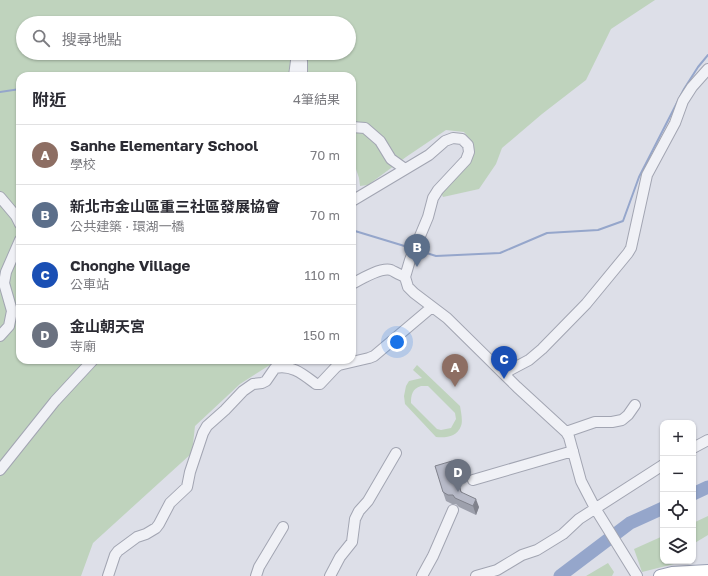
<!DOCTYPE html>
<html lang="zh-TW">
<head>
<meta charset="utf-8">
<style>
  body { margin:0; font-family:"Golos Text","Noto Sans TC",sans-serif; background:#f7f7f7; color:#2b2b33 }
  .controls { position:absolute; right:12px; bottom:12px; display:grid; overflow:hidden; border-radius:8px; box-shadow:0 1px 3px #0004 }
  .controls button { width:36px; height:36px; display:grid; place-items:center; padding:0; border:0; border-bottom:1px solid #e1e1e2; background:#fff; color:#2b2b33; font:20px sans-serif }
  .you { position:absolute; left:397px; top:342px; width:14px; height:14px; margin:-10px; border:3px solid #fff; border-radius:50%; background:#1a73e8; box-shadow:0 0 0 6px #1a73e833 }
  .badge { display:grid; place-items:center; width:26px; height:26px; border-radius:50%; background:#b45309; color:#fff; font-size:13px; font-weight:700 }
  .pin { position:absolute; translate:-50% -33px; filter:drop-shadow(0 1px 2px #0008) }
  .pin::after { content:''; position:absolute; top:21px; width:14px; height:12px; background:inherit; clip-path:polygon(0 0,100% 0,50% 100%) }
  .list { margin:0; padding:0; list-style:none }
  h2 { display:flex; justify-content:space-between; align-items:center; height:52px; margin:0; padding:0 16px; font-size:17px }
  h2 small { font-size:13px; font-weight:400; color:#7c7c81 }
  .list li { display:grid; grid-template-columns:26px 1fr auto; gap:12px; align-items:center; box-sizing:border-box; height:60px; padding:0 16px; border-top:1px solid #e1e1e2 }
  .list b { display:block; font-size:15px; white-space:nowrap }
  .list p { margin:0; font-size:13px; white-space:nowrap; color:#7c7c81 }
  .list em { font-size:13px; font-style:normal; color:#7c7c81 }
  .icon { flex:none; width:22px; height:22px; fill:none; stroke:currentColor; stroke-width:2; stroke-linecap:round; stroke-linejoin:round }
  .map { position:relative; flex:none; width:708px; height:576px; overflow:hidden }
  .search { position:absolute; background:#fff; box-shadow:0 1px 3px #0004; left:16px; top:16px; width:340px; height:44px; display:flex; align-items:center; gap:10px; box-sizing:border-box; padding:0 14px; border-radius:22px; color:#7c7c81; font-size:15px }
  .panel { position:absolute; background:#fff; box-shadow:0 1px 3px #0004; left:16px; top:72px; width:340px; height:292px; border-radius:12px }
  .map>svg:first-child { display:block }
</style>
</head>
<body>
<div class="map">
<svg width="708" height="576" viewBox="0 0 708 576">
  <rect width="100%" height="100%" fill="#dddfe8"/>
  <!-- green -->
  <path fill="#bfd3bd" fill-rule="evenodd" d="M 0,0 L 655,0 L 611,29 L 586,80 L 542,114 L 502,148 L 496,164 L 479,189 L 443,197 L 441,193 L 474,153 L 473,143 L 464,132 L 446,130 L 406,157 L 368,185 L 360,186 L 359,178 L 352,157 L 352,76 L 20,76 L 20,360 L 285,360 L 273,363 L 240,384 L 195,426 L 192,453 L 93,543 L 81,576 L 0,576 ZM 23,23 L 349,23 L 349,53 L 23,53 Z
    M 417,365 L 460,406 C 461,412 463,421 461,426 C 457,437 446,438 436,437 L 405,404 L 404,396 L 406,386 L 409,381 L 422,378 L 413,370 ZM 421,386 L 428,386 L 455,413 L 456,419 L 451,428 L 441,430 L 437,429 L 411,403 C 411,395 412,389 421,386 Z
    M 708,516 L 708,535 L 693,544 L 693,523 Z
    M 663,536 L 663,561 L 686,561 L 642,572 L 634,549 Z
    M 608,563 L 614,572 L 612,576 L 586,576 Z"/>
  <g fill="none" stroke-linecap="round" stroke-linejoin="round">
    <!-- stream -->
    <path stroke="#95a6cb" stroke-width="2" d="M 0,92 L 20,89
      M 352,228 L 355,231 L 411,248
      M 417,250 L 436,256 L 500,253 L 547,233 L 598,230 L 623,221 L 639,177 L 684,89 L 698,67 L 708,55"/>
    <!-- river -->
    <path stroke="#95a6cb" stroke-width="13" d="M 693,494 L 708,487
      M 560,576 L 630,523 L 663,508"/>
    <defs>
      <path id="minor" d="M 294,76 L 296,61 L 298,59 L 302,61 L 302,76
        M 352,127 L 365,128 L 380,141 L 391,159 L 405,169
        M 0,197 L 16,216 L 20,224
        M 352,201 L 429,155 L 445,141 L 453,138 L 462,139 L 468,145 L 469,152 L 466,160 L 438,190 L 433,198 L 428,217 L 410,260 L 405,277 L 408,287 L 414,293 L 447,318 L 517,387 L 566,432 L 569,437 L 581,481 L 595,508 L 637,576
        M 352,284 C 361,279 381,267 391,270 C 395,272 400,275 405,277
        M 0,336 L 9,326 L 12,311 L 4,283 L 6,272 L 20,240
        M 505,374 L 510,370 L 529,360 L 542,349 L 586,304 L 628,253 L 631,248 L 647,175 L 675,123 L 683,101 L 692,87 L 708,69
        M 566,432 L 595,422 L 612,422 L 622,420 L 628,415 L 635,405
        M 693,448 L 708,440
        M 0,470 L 55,401 L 93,360
        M 473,480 L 573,451
        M 108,576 L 115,555 L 118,551 L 137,537 L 146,534 L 156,528 L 159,524 L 170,503 L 187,487 L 190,472 L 203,433 L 207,426 L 225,410 L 243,391 L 253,384 L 262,383 L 266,381 L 275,368 C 292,364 304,375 316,384 L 320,384 L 336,367 L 339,365 L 369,358 L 374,356 L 432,307
        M 256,576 L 259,567 L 283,527
        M 330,576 L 340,557 L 352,542 L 355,519 L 359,511 L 368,501 L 396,453
        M 422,576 L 433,556 L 453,510
        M 476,576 L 497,570 L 522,555 L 537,550 L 563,534 L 579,519 L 663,465"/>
      <path id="major" d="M 660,576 L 672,573 L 708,571"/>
    </defs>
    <!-- minor casing -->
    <use href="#minor" stroke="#a2a5b2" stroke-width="12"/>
    <!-- major casing -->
    <use href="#major" stroke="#9ba1b5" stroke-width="14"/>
    <!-- minor -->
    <use href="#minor" stroke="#f0f1f6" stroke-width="10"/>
    <!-- major -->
    <use href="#major" stroke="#fff" stroke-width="12"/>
  </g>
  <!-- wall -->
  <path fill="#9da0ac" d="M 452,461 L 461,493 L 479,507 L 476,515 L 459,507 L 456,504 L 452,504 L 446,501 L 443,492 Z"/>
  <!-- shaded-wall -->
  <path fill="#80828c" d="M 452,461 L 455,470 L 464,501 L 461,492 Z
    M 476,499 L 479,507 L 476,515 L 473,506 Z"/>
  <!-- building -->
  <path fill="#b7bac8" stroke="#80828c" d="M 452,461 L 461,492 L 476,499 L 473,506 L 455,498 L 453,495 L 448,495 L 443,492 L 435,466 Z"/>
</svg>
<div class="controls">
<button>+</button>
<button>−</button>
<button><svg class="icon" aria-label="locate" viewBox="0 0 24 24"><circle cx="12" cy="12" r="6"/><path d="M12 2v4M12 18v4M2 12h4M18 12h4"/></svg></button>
<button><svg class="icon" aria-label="layers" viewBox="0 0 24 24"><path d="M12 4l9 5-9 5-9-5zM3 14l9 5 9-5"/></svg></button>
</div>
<div class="you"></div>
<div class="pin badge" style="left:455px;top:387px;background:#8d6e63">A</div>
<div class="pin badge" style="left:417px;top:267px;background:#5c6f8a">B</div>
<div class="pin badge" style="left:504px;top:379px;background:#1a4fb4">C</div>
<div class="pin badge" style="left:458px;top:492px;background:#6b7280">D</div>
<div class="search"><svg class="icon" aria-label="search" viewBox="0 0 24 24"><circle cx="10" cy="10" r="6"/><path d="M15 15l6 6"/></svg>搜尋地點</div>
<section class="panel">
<h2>附近<small>4筆結果</small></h2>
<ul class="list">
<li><span class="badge" style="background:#8d6e63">A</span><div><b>Sanhe Elementary School</b><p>學校</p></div><em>70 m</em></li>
<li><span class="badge" style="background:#5c6f8a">B</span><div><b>新北市金山區重三社區發展協會</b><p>公共建築 · 環湖一橋</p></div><em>70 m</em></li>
<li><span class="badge" style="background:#1a4fb4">C</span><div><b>Chonghe Village</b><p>公車站</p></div><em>110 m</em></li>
<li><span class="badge" style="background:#6b7280">D</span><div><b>金山朝天宮</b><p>寺廟</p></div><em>150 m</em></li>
</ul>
</section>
</div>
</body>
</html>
